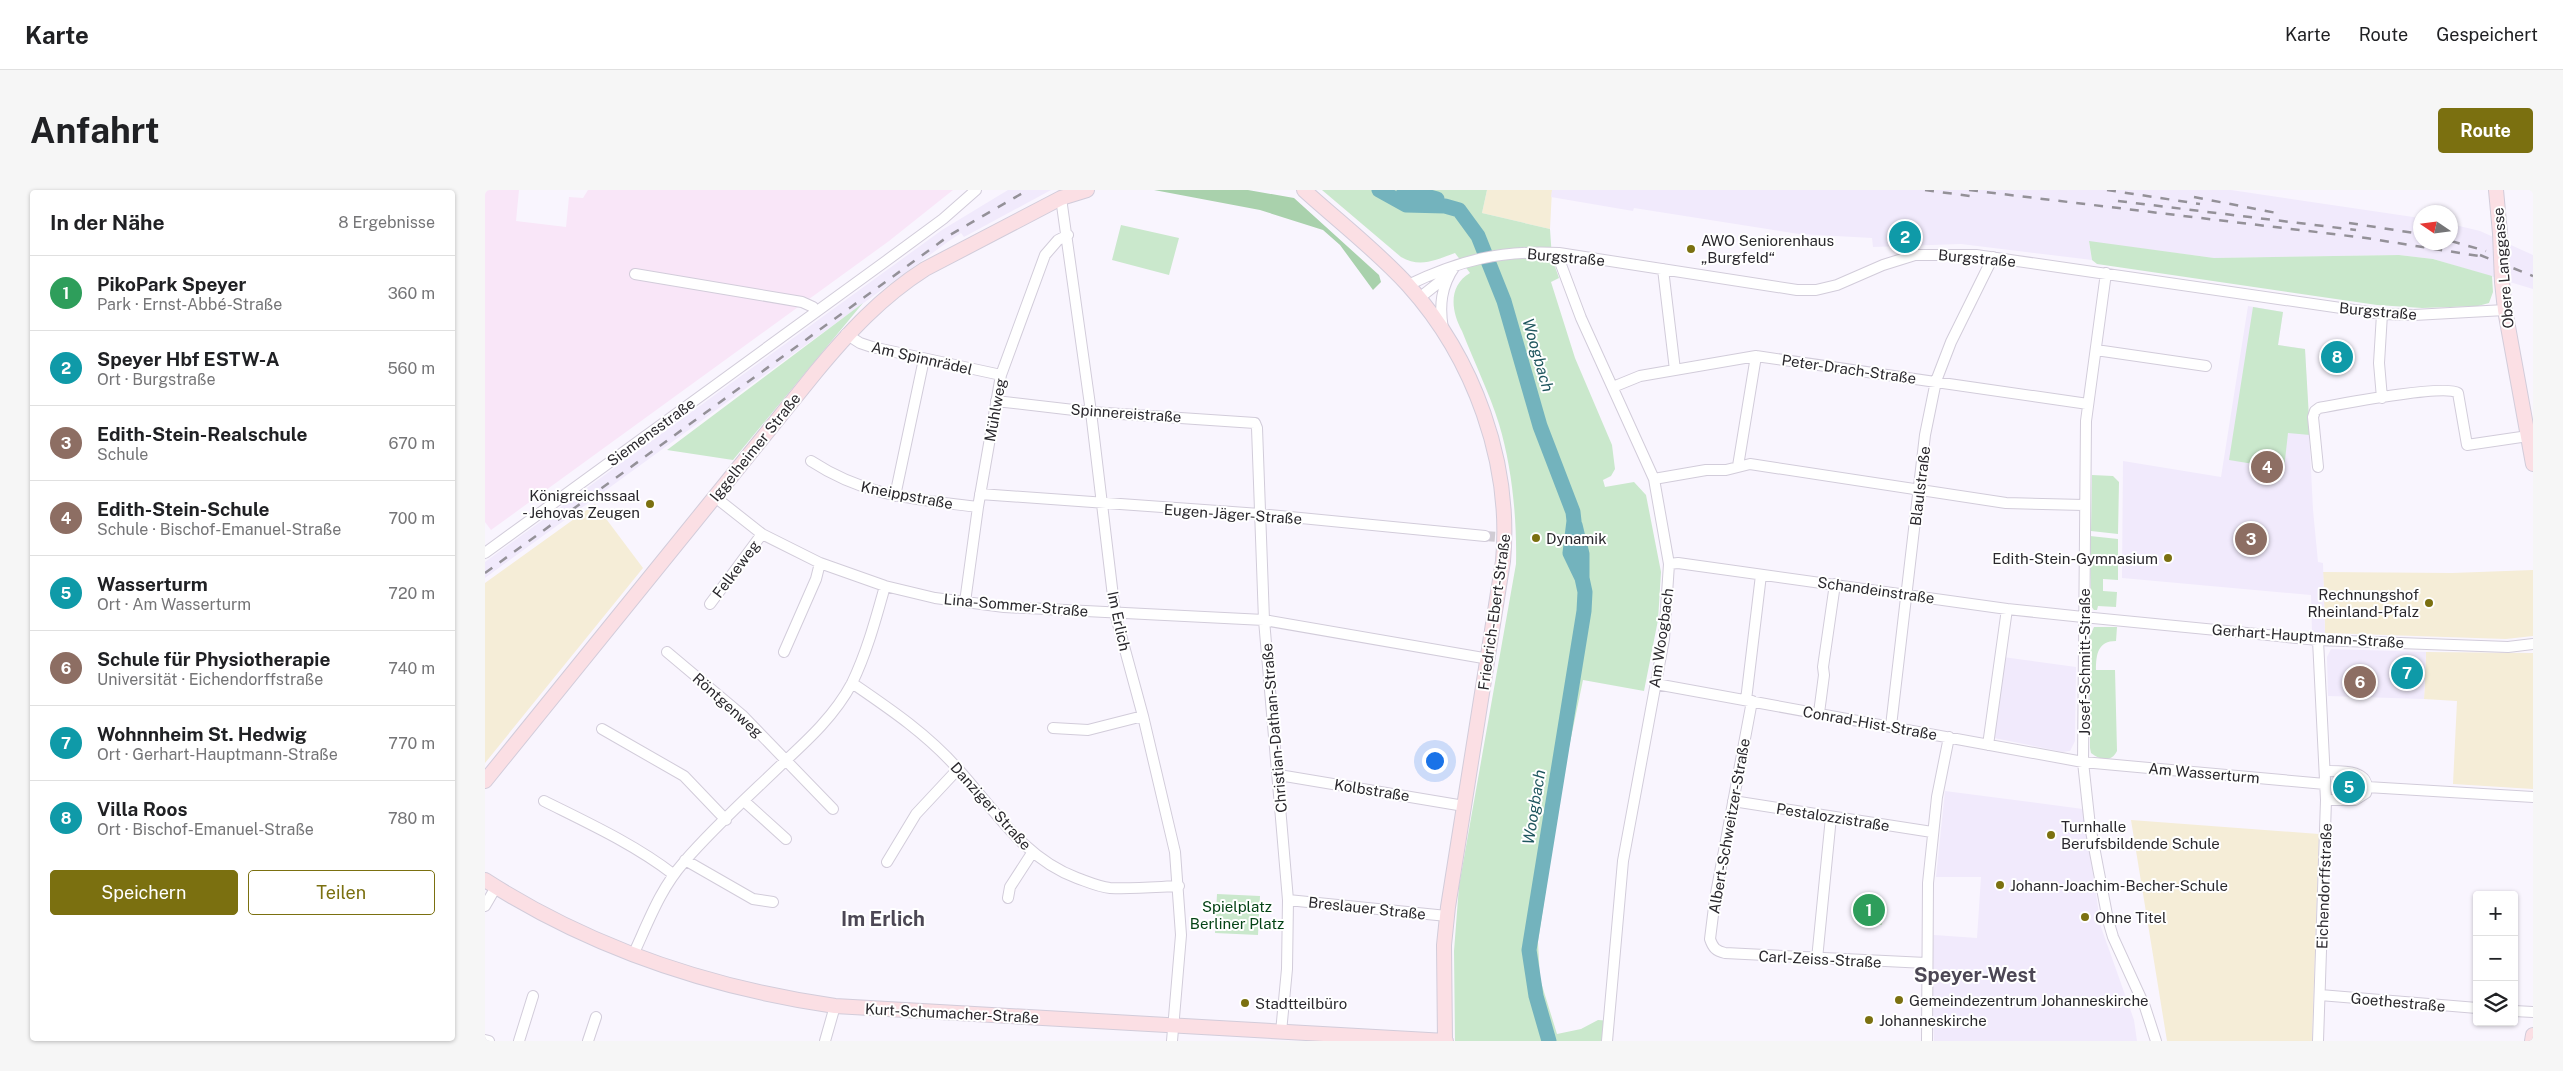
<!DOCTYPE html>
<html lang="de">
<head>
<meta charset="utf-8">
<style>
  body { margin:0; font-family:"Public Sans",sans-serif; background:#f6f6f6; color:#202124 }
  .controls { position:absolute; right:15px; bottom:15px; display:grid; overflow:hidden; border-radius:5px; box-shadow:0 1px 4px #0004 }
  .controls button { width:45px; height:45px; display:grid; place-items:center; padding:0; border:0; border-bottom:1px solid #e0e0e0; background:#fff; color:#202124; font:25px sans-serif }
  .compass { position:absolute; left:1928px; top:15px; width:45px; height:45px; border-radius:50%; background:#fff; box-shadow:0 1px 4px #0004; rotate:283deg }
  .you { position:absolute; left:949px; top:570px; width:18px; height:18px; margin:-12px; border:4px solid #fff; border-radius:50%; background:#1a73e8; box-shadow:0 0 0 8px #1a73e833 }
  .badge { display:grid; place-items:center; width:32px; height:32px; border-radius:50%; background:#7b7010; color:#fff; font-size:16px; font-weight:700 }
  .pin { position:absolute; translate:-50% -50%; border:2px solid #fff; box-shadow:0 1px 5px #0006 }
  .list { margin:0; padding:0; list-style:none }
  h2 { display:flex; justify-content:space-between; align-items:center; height:65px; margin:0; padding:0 20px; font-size:21px }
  h2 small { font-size:16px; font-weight:400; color:#757577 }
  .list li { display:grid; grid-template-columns:32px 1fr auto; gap:15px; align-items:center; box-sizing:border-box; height:75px; padding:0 20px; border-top:1px solid #e0e0e0 }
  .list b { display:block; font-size:19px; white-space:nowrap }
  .list p { margin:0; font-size:16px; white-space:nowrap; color:#757577 }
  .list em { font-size:16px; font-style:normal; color:#757577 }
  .actions { display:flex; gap:10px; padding:15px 20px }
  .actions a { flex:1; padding:11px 0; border:1px solid #7b7010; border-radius:5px; text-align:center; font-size:18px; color:#7b7010 }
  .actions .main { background:#7b7010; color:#fff }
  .icon { flex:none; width:28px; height:28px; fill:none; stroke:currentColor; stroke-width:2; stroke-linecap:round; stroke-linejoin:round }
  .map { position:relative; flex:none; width:2048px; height:851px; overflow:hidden; border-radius:5px }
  header { display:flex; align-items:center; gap:30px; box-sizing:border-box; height:70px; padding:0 25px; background:#fff; border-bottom:1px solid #e0e0e0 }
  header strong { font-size:24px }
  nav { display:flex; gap:28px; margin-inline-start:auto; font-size:18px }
  .intro { display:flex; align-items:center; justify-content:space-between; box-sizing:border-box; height:120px; padding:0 30px }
  h1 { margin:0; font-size:35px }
  .button { padding:12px 22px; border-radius:5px; background:#7b7010; color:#fff; font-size:18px; font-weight:700 }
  main { display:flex; gap:30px; padding:0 30px }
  aside { flex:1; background:#fff; border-radius:5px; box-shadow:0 1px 4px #0004 }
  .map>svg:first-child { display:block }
</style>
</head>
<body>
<header>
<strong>Karte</strong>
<nav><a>Karte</a><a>Route</a><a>Gespeichert</a></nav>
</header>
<div class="intro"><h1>Anfahrt</h1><a class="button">Route</a></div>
<main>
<aside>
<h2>In der Nähe<small>8 Ergebnisse</small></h2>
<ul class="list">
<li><span class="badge" style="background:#2e9e5b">1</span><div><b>PikoPark Speyer</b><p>Park · Ernst-Abbé-Straße</p></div><em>360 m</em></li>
<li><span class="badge" style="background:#0f9aa8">2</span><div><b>Speyer Hbf ESTW-A</b><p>Ort · Burgstraße</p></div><em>560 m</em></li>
<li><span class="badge" style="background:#8d6e63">3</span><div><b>Edith-Stein-Realschule</b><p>Schule</p></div><em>670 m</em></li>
<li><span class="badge" style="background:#8d6e63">4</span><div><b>Edith-Stein-Schule</b><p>Schule · Bischof-Emanuel-Straße</p></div><em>700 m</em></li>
<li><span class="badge" style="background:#0f9aa8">5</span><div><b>Wasserturm</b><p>Ort · Am Wasserturm</p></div><em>720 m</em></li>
<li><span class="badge" style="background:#8d6e63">6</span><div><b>Schule für Physiotherapie</b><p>Universität · Eichendorffstraße</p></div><em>740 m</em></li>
<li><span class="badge" style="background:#0f9aa8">7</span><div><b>Wohnnheim St. Hedwig</b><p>Ort · Gerhart-Hauptmann-Straße</p></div><em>770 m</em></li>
<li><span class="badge" style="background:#0f9aa8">8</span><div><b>Villa Roos</b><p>Ort · Bischof-Emanuel-Straße</p></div><em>780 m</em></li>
</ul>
<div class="actions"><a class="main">Speichern</a><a>Teilen</a></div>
</aside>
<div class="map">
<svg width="2048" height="851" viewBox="0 0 2048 851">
  <rect width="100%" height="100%" fill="#f9f5fe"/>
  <!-- commercial -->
  <path fill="#f5edd7" d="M 1002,0 L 1067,0 L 1065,39 L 997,23 Z
    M 110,314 L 158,378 L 0,573 L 0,393 Z
    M 2048,380 L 2048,446 L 2021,449 L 1840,443 L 1838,382 L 1967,383 Z
    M 1941,462 L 2048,463 L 2048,599 L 1968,594 L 1972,511 L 1939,509 Z
    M 1646,630 L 1834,644 L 1827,851 L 1682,851 Z"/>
  <!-- industrial -->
  <path fill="#f9e6f8" d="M 0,0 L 34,0 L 31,31 L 81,37 L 84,7 L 98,8 L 103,0 L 468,0 L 404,51 L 6,340 L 0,332 Z"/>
  <!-- built -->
  <path fill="#f1eafc" d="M 523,0 L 566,0 L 479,47 L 476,43 L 464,51 L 0,388 L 0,372 L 457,40 Z
    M 1067,0 L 1746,0 L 1935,28 L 1936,52 L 1966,52 L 1966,34 L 1995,41 L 2048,65 L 2048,99 L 1948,69 L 1914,65 L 1729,68 L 1604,52 L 1607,70 L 1476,54 L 1388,57 L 1387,48 L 1314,44 L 1149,18 L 1148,21 L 1066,7 Z
    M 1763,116 L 1798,122 L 1793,155 L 1820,159 L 1828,320 L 1833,372 L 1838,373 L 1840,443 L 1827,442 L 1826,405 L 1637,388 L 1638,271 L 1736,287 Z
    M 1846,459 L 1941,462 L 1939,509 L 1843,506 L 1842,467 Z
    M 1518,467 L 1591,477 L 1590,551 L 1585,561 L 1578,562 L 1509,548 Z
    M 1460,601 L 1598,619 L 1616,737 L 1649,830 L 1652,851 L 1449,851 L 1447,765 L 1449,745 L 1492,748 L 1496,687 L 1451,687 Z"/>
  <!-- green -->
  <path fill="#cae8cc" d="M 837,0 L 1002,0 L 997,23 L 1065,39 L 1067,68 L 1074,88 L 1066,92 L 1090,168 L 1127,255 L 1130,279 L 1126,286 L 1118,290 L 1120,297 L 1149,292 L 1161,305 L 1176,382 L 1173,430 L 1159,501 L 1098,490 L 1077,591 L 1053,752 L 1055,789 L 1072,844 L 1096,839 L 1113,830 L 1127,831 L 1125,851 L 970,851 L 969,761 L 974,696 L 1031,374 C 1032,328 1027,277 1014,234 C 1004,202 989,172 977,141 C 966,121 963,96 985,83 L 970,63 C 951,70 935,78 916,67 Z
    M 636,35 L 694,48 L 684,85 L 627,70 Z
    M 1604,51 L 1729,68 L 1914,65 L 1948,69 L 2007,86 L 2008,102 L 2004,113 L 1993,116 L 1937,118 L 1892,115 L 1612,74 L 1607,70 Z
    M 378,113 L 248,270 L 182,260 Z
    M 1768,117 L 1798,122 L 1793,155 L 1820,159 L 1825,245 L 1803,243 L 1799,279 L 1744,270 Z
    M 1607,285 L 1628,286 L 1634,292 L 1633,344 L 1606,341 Z
    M 1605,346 L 1633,349 L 1633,390 L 1618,389 L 1618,401 L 1632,402 L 1631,417 L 1613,416 L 1612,420 L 1609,420 L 1606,416 Z
    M 1609,437 L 1632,437 L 1631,451 C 1613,451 1611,464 1611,480 L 1630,480 L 1632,561 C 1626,573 1615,570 1606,563 L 1605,558 L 1605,446 Z
    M 732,704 L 775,706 L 773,745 L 730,743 Z
    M 1378,705 L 1391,717 L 1391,722 L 1398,722 L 1397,735 L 1376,734 Z"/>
  <!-- forest -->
  <path fill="#a9d1ac" d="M 669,0 L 763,0 L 809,8 L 894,85 L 896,92 L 888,100 L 855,55 L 838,40 L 775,20 Z"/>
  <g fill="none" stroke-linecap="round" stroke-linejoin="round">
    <!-- river -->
    <path stroke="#73b3bd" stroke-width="15" d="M 894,0 L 921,15 L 960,16 L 974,20 L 993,46 L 1019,111 L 1055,236 L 1088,322 L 1089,331 L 1085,363 L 1097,388 L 1100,402 L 1099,421 L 1044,760 L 1051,806 L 1064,851
      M 919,0 L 952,9
      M 1090,335 L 1097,364 L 1097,388"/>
    <!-- street-tunnel -->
    <path stroke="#d0ccd4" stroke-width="10" stroke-dasharray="10 5" stroke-linecap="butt" d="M 1000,346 L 1013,347"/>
    <defs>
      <path id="street" d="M 576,8 L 606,222 L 630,423 L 658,526 L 690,662 L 696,745 L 687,851
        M 1074,63 L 1075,72 L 1096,128 L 1169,289 L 1184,374 L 1179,449 L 1138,671 L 1122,851
        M 1178,79 L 1190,180
        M 1621,83 L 1601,231 L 1598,572 L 1605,636 L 1623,730 L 1628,747 L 1660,817 L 1671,851
        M 150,84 L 317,112 L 328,117 L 331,122
        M 923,95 C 975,70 1016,60 1074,63 L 1312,100 L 1331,100 L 1352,95 L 1398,75 L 1430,65 L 1491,65 L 1897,124 L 1929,125 L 2020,120
        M 933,109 L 962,86
        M 958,139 C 954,116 956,96 970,76
        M 361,144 L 375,153 L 387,157 L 516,185
        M 1611,160 L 1721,176
        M 1128,197 L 1155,186 L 1271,166 L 1603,214
        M 1897,208 L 1894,173 L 1897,124
        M 511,211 L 606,222 L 770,233 L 772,238 L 779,430 L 803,710 L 802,779 L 796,842
        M 326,271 C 381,307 430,309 493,317
        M 1253,276 L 1271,166
        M 1833,277 L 1828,227 L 1830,221 L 1834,218 C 1856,214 1960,194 1973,203 L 1982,255 L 2043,246
        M 1169,289 L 1221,280 L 1241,280 L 1265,274 L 1521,313 L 1599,315
        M 495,304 L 775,324 L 1000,346
        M 410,306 L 439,169
        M 230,307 L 277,344 L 335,373 L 400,396 L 450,408 L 519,417 L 779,430 L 1004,469
        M 0,363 L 401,71 L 458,29 L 491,0
        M 1184,374 L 1193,373 L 1522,419 L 1598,427 L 1833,450 L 2023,457 L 2048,454
        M 480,412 L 493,317 L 516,185 L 560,65 L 573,50 L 583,45
        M 225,414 L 277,344
        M 182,462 L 257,525 L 348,619
        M 299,462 L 331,389 L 335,373
        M 367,493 C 405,519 442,544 473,579 C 510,620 538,668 592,688 C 603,692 614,697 625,698 C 648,699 671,697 694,696
        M 1171,494 L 1598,572 L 1840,594
        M 1261,510 L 1276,385
        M 1267,511 L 1230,709 L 1225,749 C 1228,758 1231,761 1240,763 L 1441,773
        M 1334,523 L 1339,485 L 1338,477 L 1350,394
        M 1406,536 L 1440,245 L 1451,191 L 1466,152 L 1508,67
        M 568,538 L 603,540 L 658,526
        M 117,539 L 199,586 L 241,630
        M 1503,555 L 1522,419
        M 1840,581 C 1855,581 1887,579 1881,603 L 1870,610 L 1841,610
        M 794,585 L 979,616
        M 1882,597 L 2048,607
        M 59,611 C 103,633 149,654 188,684
        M 259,611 L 301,649
        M 1248,611 L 1447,642
        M 200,670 L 268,709 L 288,712
        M 402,672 L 431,624 L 473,579
        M 523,708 L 525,697 L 547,663
        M 803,710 L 962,726
        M 0,716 L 11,697
        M 148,765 C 163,733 175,699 199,672 C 229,637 265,605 298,573 C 324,549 350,525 367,493 C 382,462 391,428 400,396
        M 1332,769 L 1346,627
        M 1835,805 L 1992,818
        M 2029,821 L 2048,822
        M 0,850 L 4,851
        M 34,851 L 48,806
        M 103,851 L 111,827
        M 340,851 L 350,816
        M 1442,851 L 1443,693 L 1452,607 L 1464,547
        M 1833,851 L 1841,610 L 1833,450"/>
      <path id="secondary" d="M 819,0 C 853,31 891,60 923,95 C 989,168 1027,273 1018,371 L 963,717 L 959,755 L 960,851
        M 2011,0 L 2015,43
        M 2017,92 L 2020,120 L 2048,274
        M 0,591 L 330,183 C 363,143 396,107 440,79 L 576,8 L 602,0
        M 0,690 C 106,758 226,798 350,816 L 961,851
        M 2047,851 L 2048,845"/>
    </defs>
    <!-- street casing -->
    <use href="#street" stroke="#d2ccda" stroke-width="12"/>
    <!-- secondary casing -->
    <use href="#secondary" stroke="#d2ccda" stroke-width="16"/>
    <!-- street -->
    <use href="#street" stroke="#fff" stroke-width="10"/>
    <!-- secondary -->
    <use href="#secondary" stroke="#fbdfe4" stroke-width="14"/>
    <!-- rail -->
    <path stroke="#949198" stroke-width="2.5" stroke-dasharray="9 9" stroke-linecap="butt" d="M 1440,0 L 1492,7
      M 1484,0 L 1881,48 L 2000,67
      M 1622,0 L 1715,14
      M 1709,7 L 1797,24
      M 1633,11 L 1871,40
      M 1864,33 L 1936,44
      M 1966,51 L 2001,61
      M 1995,65 L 2048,86
      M 0,383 L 465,45 L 543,0"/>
    <defs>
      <path id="secondary-bridge" d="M 2015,43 L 2017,92"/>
    </defs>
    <!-- secondary-bridge casing -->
    <use href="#secondary-bridge" stroke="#d2ccda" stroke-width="16" stroke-linecap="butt"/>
    <!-- secondary-bridge -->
    <use href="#secondary-bridge" stroke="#fbdfe4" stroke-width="14"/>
  </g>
  <!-- markers -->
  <g fill="#7b7010" stroke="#fff" stroke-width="2">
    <circle cx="1206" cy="59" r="5"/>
    <circle cx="165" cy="314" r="5"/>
    <circle cx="1051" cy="348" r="5"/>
    <circle cx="1683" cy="368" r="5"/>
    <circle cx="1944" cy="413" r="5"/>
    <circle cx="1566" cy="645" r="5"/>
    <circle cx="1515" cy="695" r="5"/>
    <circle cx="1600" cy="727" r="5"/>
    <circle cx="1414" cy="810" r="5"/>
    <circle cx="760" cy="813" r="5"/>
    <circle cx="1384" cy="830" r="5"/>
  </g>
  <g text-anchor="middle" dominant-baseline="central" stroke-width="4" stroke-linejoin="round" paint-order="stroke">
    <!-- poi labels -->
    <g font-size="15" fill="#2a282d" stroke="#fff" text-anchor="start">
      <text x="1216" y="50">AWO Seniorenhaus<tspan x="1216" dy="17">„Burgfeld“</tspan></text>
      <text x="155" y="305" text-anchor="end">Königreichssaal<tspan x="155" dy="17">- Jehovas Zeugen</tspan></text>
      <text x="1061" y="348">Dynamik</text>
      <text x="1673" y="368" text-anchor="end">Edith-Stein-Gymnasium</text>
      <text x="1934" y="404" text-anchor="end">Rechnungshof<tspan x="1934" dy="17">Rheinland-Pfalz</tspan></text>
      <text x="1576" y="636">Turnhalle<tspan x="1576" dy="17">Berufsbildende Schule</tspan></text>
      <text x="1525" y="695">Johann-Joachim-Becher-Schule</text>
      <text x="1610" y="727">Ohne Titel</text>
      <text x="1424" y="810">Gemeindezentrum Johanneskirche</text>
      <text x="770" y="813">Stadtteilbüro</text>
      <text x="1394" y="830">Johanneskirche</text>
    </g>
    <!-- street labels -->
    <g font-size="15" fill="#2a282d" stroke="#fff">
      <text transform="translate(1081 67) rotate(5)">Burgstraße</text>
      <text transform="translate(1492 68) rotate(5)">Burgstraße</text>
      <text transform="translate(2018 78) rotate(-95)">Obere Langgasse</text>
      <text transform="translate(1893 121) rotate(5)">Burgstraße</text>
      <text transform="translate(437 168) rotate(13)">Am Spinnrädel</text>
      <text transform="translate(1364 179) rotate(8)">Peter-Drach-Straße</text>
      <text transform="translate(510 220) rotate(-80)">Mühlweg</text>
      <text transform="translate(641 223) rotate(4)">Spinnereistraße</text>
      <text transform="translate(166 242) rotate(-36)">Siemensstraße</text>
      <text transform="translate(270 257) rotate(-51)">Iggelheimer Straße</text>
      <text transform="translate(1435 296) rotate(-83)">Blaulstraße</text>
      <text transform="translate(422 305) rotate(11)">Kneippstraße</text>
      <text transform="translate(748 324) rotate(4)">Eugen-Jäger-Straße</text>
      <text transform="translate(251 379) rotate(-53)">Felkeweg</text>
      <text transform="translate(1391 400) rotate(8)">Schandeinstraße</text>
      <text transform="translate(531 415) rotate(5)">Lina-Sommer-Straße</text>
      <text transform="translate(1009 422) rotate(-82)">Friedrich-Ebert-Straße</text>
      <text transform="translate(634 431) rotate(78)">Im Erlich</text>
      <text transform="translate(1823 446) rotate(4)">Gerhart-Hauptmann-Straße</text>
      <text transform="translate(1176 448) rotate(-82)">Am Woogbach</text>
      <text transform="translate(1599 472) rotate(-90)">Josef-Schmitt-Straße</text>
      <text transform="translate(243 515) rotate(42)">Röntgenweg</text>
      <text transform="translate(1385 533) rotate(10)">Conrad-Hist-Straße</text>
      <text transform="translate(789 538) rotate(-95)">Christian-Dathan-Straße</text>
      <text transform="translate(1719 583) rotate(5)">Am Wasserturm</text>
      <text transform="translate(887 600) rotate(9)">Kolbstraße</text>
      <text transform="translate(506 616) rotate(48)">Danziger Straße</text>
      <text transform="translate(1348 627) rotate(9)">Pestalozzistraße</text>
      <text transform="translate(1244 636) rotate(-80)">Albert-Schweitzer-Straße</text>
      <text transform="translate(1839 696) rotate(-88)">Eichendorffstraße</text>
      <text transform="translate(882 718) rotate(6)">Breslauer Straße</text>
      <text transform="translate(1335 769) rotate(3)">Carl-Zeiss-Straße</text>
      <text transform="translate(1913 812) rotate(5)">Goethestraße</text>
      <text transform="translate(467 823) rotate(3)">Kurt-Schumacher-Straße</text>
    </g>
    <!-- park labels -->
    <g font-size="15" fill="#044315" stroke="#fff">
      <text x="752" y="716">Spielplatz<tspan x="752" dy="17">Berliner Platz</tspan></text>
    </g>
    <!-- water labels -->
    <g font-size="16" font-style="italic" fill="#20575f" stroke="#fff">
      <text transform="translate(1053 165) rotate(74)">Woogbach</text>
      <text transform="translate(1049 617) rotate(-81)">Woogbach</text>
    </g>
    <!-- district labels -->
    <g font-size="20" font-weight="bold" fill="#4c4754" stroke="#fff">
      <text x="398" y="729">Im Erlich</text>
      <text x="1490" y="785">Speyer-West</text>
    </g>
  </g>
</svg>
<div class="controls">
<button>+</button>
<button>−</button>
<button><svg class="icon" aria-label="layers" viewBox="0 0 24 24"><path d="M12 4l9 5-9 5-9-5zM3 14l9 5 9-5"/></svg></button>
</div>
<svg class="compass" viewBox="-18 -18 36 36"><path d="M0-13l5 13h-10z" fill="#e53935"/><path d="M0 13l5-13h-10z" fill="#757577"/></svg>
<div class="you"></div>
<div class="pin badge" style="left:1384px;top:720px;background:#2e9e5b">1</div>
<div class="pin badge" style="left:1420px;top:47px;background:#0f9aa8">2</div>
<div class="pin badge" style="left:1766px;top:349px;background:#8d6e63">3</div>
<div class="pin badge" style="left:1782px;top:277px;background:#8d6e63">4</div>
<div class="pin badge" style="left:1864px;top:597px;background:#0f9aa8">5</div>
<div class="pin badge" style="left:1875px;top:492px;background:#8d6e63">6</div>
<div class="pin badge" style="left:1922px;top:483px;background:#0f9aa8">7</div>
<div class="pin badge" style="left:1852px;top:167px;background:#0f9aa8">8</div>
</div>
</main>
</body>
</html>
